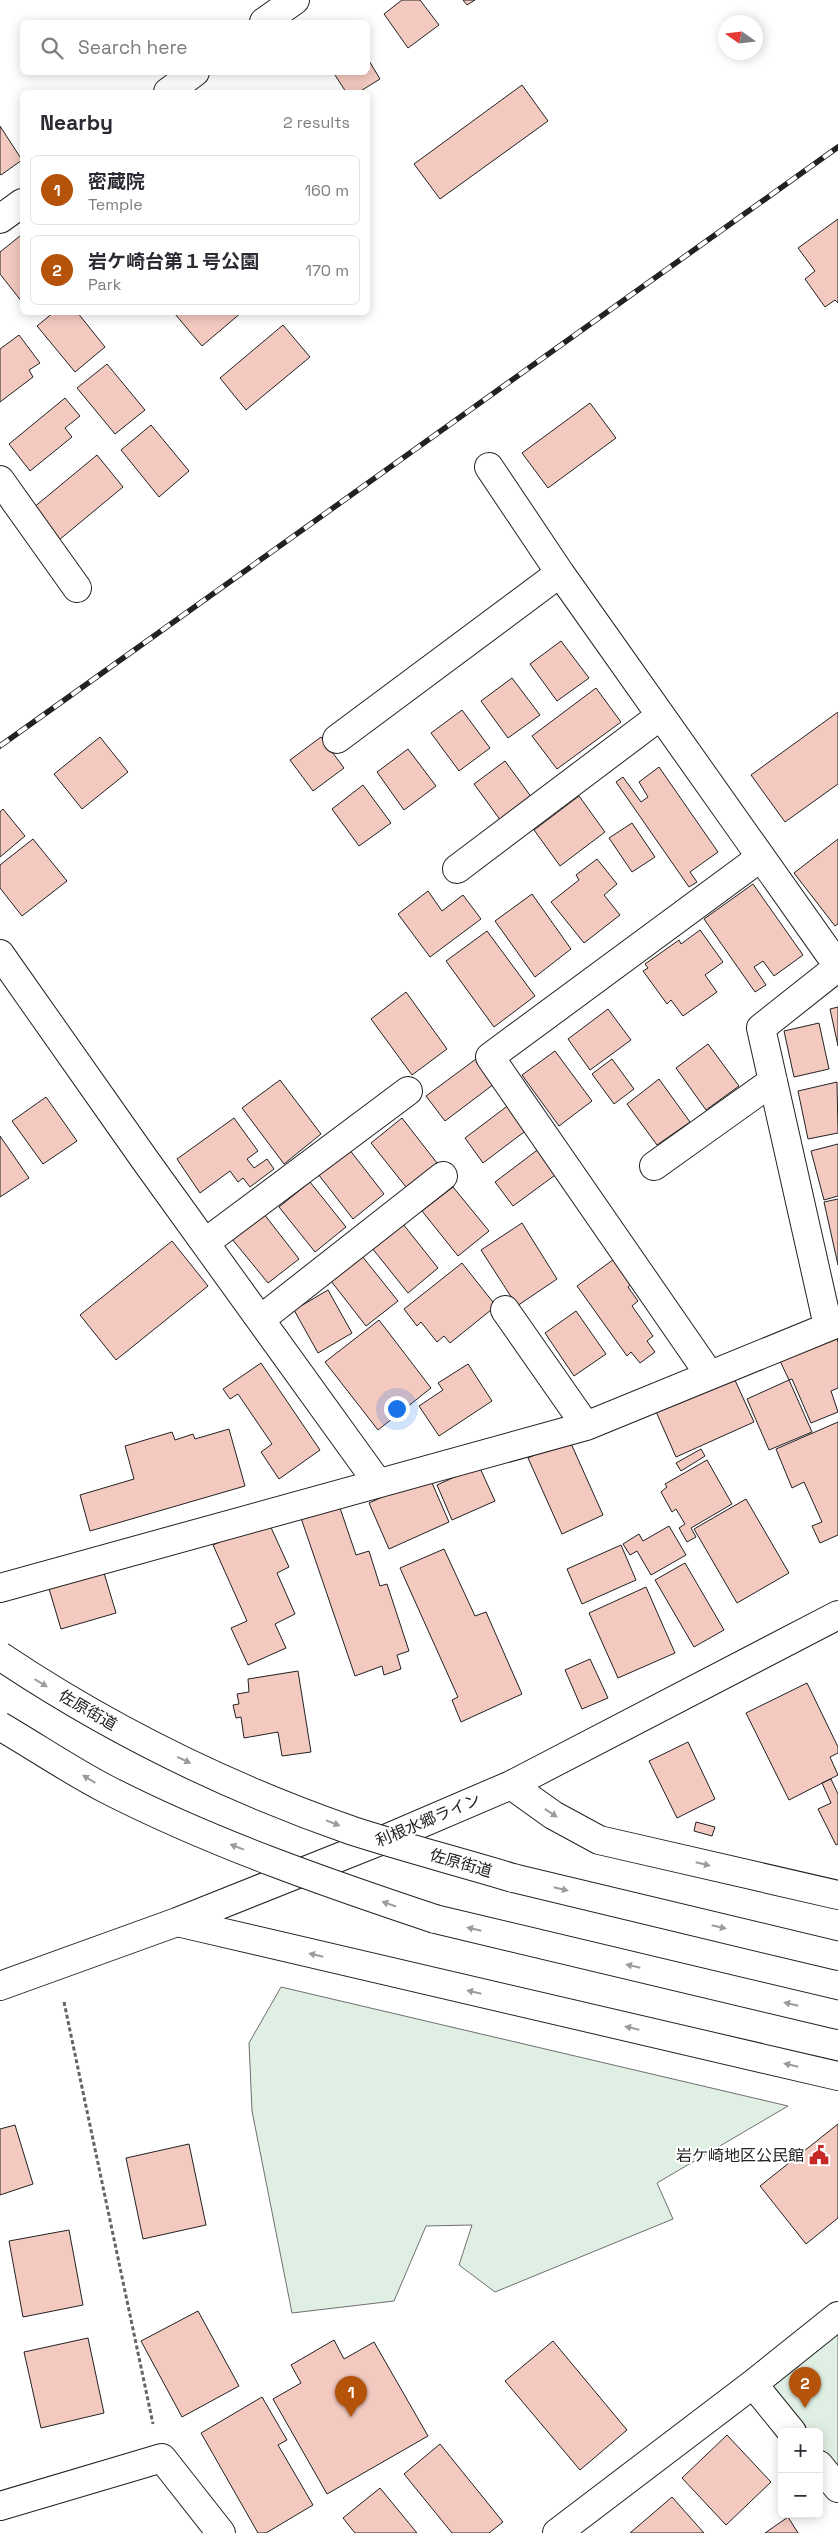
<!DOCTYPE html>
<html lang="en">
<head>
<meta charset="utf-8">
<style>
  body { margin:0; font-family:"Space Grotesk","Noto Sans JP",sans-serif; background:#f7f7f7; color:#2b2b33 }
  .controls { position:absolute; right:15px; bottom:15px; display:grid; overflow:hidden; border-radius:8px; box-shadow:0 2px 12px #0003 }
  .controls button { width:45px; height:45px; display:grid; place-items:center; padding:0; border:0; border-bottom:1px solid #e1e1e2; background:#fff; color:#2b2b33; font:25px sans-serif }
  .compass { position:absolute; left:718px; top:15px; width:45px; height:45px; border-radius:50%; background:#fff; box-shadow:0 2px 12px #0003; rotate:284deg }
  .you { position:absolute; left:396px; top:1408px; width:18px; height:18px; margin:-12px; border:4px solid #fff; border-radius:50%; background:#1a73e8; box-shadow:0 0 0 8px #1a73e833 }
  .badge { display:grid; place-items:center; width:32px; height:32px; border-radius:50%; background:#b45309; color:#fff; font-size:16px; font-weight:700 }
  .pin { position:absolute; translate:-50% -41px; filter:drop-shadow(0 1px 2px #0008) }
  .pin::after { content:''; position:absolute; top:26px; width:18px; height:15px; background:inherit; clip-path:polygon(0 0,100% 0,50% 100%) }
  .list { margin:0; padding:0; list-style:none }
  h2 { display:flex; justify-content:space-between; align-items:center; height:65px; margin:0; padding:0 20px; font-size:21px }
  h2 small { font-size:16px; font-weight:400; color:#7c7c81 }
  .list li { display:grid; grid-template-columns:32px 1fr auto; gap:15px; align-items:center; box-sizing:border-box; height:70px; margin:0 10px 10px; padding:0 10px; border:1px solid #e1e1e2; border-radius:8px }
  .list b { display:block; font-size:19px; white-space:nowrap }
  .list p { margin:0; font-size:16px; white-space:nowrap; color:#7c7c81 }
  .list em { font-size:16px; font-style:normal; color:#7c7c81 }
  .icon { flex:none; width:28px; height:28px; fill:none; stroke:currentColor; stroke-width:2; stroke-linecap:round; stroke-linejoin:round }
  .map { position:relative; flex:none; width:838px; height:2533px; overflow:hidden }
  .search { position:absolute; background:#fff; box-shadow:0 2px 12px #0003; left:20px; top:20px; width:350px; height:55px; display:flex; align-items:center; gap:12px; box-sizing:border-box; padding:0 18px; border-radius:8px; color:#7c7c81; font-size:19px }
  .panel { position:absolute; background:#fff; box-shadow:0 2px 12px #0003; left:20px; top:90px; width:350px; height:225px; border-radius:8px }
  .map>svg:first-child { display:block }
</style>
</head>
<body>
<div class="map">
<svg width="838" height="2533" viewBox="0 0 838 2533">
  <rect width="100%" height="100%" fill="#fff"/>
  <!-- green -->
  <path fill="#e0efe3" stroke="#6f6f6f" d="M 281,1987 L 788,2106 L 657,2183 L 673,2219 L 495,2292 L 459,2265 L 472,2225 L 426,2226 L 394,2301 L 292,2313 L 252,2111 L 249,2043 Z
    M 838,2316 L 838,2488 L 819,2465 L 819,2432 L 792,2432 L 753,2384 Z"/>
  <!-- building -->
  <path fill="#f3c9c0" stroke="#222" d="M 402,0 L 420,0 L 439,25 L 408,48 L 384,14 Z
    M 463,0 L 475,0 L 467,5 Z
    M 368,59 L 380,79 L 359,92 L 346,92 L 333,72 L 368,72 Z
    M 522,85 L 548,121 L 440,199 L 414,164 Z
    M 0,126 L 22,160 L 1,175 L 0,174 Z
    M 838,219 L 838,303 L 835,300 L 825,307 L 805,279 L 815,271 L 798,248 Z
    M 20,236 L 22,240 L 22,302 L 0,274 L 0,252 Z
    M 54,312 L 77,312 L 105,347 L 75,372 L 37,326 Z
    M 177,312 L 242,312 L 202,346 L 175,314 Z
    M 283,325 L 310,357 L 246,410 L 220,378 Z
    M 19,335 L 40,363 L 29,370 L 33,377 L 0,402 L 0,349 Z
    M 107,364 L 145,410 L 115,434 L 77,388 Z
    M 65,398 L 80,416 L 65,428 L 72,437 L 30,471 L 9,444 Z
    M 590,403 L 616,438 L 548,488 L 522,453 Z
    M 151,425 L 189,471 L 159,497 L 121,450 Z
    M 97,455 L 123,487 L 59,540 L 33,508 Z
    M 561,641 L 589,678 L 557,701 L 530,664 Z
    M 512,678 L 540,715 L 508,738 L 481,701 Z
    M 596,688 L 621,722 L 557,769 L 532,736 Z
    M 462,710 L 490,748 L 459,771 L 431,733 Z
    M 838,712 L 838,784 L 785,822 L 751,775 Z
    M 100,737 L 128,772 L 82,809 L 54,774 Z
    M 321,737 L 344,768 L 313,791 L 290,760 Z
    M 408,749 L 436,786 L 404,810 L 377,772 Z
    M 505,761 L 532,798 L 501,821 L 474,784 Z
    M 659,767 L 718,852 L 690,872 L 697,882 L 689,887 L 616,782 L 623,777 L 641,802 L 648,797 L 639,782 Z
    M 363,785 L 391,823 L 359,846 L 332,809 Z
    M 579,796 L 605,832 L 560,866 L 534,830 Z
    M 3,809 L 25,836 L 0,857 L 0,812 Z
    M 632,823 L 655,857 L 632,872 L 609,838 Z
    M 33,839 L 67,881 L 22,916 L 0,888 L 0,865 Z
    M 838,839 L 838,924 L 835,926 L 794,873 Z
    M 597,859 L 617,884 L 604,895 L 620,915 L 584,943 L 551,902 L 579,880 L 576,875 Z
    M 753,884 L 803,955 L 774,976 L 763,961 L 754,967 L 766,985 L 755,992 L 704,919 Z
    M 428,891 L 442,911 L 463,895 L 481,919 L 430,957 L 398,914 Z
    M 532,894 L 571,949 L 535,977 L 495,921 Z
    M 700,930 L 723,962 L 705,975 L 717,992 L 683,1016 L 671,1000 L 667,1004 L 643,971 L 648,968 L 645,964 L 679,940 L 681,944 Z
    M 487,931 L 535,996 L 494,1027 L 446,961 Z
    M 406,992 L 447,1049 L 412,1075 L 371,1019 Z
    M 838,1007 L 838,1046 L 830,1009 Z
    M 608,1009 L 631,1040 L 590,1070 L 568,1039 Z
    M 819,1023 L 829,1069 L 794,1077 L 784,1031 Z
    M 708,1044 L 739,1086 L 706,1110 L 676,1068 Z
    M 555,1051 L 592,1101 L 559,1126 L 522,1075 Z
    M 476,1059 L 494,1084 L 445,1121 L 426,1096 Z
    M 612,1059 L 634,1089 L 614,1104 L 592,1074 Z
    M 659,1079 L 690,1122 L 657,1145 L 627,1104 Z
    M 280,1080 L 321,1134 L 284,1164 L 242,1108 Z
    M 837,1082 L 838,1133 L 808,1139 L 798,1091 Z
    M 46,1097 L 77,1141 L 43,1164 L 12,1121 Z
    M 514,1101 L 532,1126 L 483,1163 L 465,1138 Z
    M 234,1118 L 258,1151 L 247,1159 L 254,1168 L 267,1159 L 274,1169 L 250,1187 L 243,1178 L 238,1182 L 230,1171 L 200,1193 L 177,1159 Z
    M 402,1118 L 437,1163 L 406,1187 L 371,1143 Z
    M 0,1136 L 29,1178 L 0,1197 Z
    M 838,1144 L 838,1196 L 824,1200 L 811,1151 Z
    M 544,1145 L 562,1170 L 513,1206 L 495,1182 Z
    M 349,1149 L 384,1194 L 353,1219 L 318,1174 Z
    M 310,1182 L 346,1227 L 315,1252 L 279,1207 Z
    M 453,1187 L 489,1231 L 458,1256 L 422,1211 Z
    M 838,1199 L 838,1265 L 824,1202 Z
    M 264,1214 L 299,1259 L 268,1283 L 232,1239 Z
    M 522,1223 L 557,1279 L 517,1306 L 481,1250 Z
    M 403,1224 L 438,1268 L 408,1293 L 372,1248 Z
    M 172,1241 L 208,1286 L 116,1360 L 80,1315 Z
    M 621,1254 L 638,1279 L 628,1287 L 638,1301 L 632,1306 L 653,1336 L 647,1341 L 655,1352 L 640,1363 L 631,1352 L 627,1356 L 577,1286 Z
    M 362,1256 L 398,1301 L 366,1326 L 331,1281 Z
    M 462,1263 L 496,1306 L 450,1343 L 444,1336 L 437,1342 L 421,1322 L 417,1326 L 404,1309 Z
    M 328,1290 L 352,1333 L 318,1353 L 294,1310 Z
    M 576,1311 L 606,1354 L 574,1376 L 545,1333 Z
    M 379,1320 L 431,1388 L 378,1430 L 325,1362 Z
    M 836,1336 L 838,1342 L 838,1388 L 831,1391 L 838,1412 L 811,1423 L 792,1379 L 789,1380 L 780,1361 Z
    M 261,1363 L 320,1450 L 279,1479 L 261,1452 L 272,1444 L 238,1394 L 230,1399 L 223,1389 Z
    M 468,1364 L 492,1401 L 439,1436 L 419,1406 L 443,1390 L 438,1383 Z
    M 734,1378 L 754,1422 L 676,1457 L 654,1407 Z
    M 789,1380 L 812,1432 L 769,1450 L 747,1399 Z
    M 838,1422 L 838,1535 L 820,1543 L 812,1526 L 822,1522 L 804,1482 L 792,1488 L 776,1449 Z
    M 229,1429 L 245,1486 L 90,1531 L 80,1495 L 134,1479 L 125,1446 L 172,1432 L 175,1440 L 193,1434 L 195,1439 Z
    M 569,1439 L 603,1515 L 562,1534 L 528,1458 Z
    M 701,1449 L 705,1456 L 681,1471 L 676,1463 Z
    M 707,1460 L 732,1504 L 691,1528 L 696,1537 L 687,1542 L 679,1528 L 685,1524 L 676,1509 L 672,1512 L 661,1492 L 667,1487 L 665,1484 Z
    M 479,1466 L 495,1501 L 452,1520 L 437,1485 Z
    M 429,1476 L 449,1522 L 389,1549 L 369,1503 Z
    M 746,1499 L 789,1573 L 737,1603 L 694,1529 Z
    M 339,1505 L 356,1555 L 369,1551 L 380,1586 L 387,1584 L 409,1651 L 397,1655 L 401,1669 L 384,1675 L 382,1666 L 355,1676 L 301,1518 Z
    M 268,1521 L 289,1567 L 277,1573 L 295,1614 L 275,1624 L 286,1648 L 248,1665 L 231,1628 L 247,1621 L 213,1545 Z
    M 669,1526 L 686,1555 L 651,1575 L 637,1551 L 630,1555 L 623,1544 L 639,1534 L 643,1541 Z
    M 621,1545 L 636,1580 L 582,1604 L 567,1569 Z
    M 444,1549 L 475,1616 L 486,1612 L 522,1694 L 461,1722 L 452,1700 L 458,1697 L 400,1568 Z
    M 685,1563 L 724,1630 L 694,1647 L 655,1580 Z
    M 102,1566 L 116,1613 L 61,1629 L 47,1582 Z
    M 646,1587 L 675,1653 L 618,1678 L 589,1613 Z
    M 590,1659 L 608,1698 L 582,1709 L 565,1670 Z
    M 298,1671 L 311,1752 L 282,1756 L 278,1732 L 244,1738 L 241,1717 L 236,1718 L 233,1705 L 239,1704 L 237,1694 L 249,1692 L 248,1679 Z
    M 807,1683 L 838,1747 L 838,1753 L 830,1757 L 838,1775 L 789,1800 L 746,1713 Z
    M 688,1742 L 715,1799 L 677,1818 L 649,1761 Z
    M 831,1779 L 838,1794 L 838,1844 L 836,1845 L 818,1809 L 831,1803 L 822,1783 Z
    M 696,1822 L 715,1827 L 712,1836 L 694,1831 Z
    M 838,2124 L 838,2218 L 806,2244 L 760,2186 Z
    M 15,2125 L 33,2184 L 0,2195 L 0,2129 Z
    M 189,2144 L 206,2225 L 143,2239 L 126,2158 Z
    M 69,2230 L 83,2305 L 23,2317 L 9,2241 Z
    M 198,2311 L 239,2386 L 182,2417 L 141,2341 Z
    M 88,2338 L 104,2413 L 41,2428 L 24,2352 Z
    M 334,2340 L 344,2359 L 374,2342 L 428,2436 L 327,2494 L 273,2399 L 301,2383 L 291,2365 Z
    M 553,2341 L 627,2430 L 580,2470 L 505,2381 Z
    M 262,2397 L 287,2440 L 278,2445 L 313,2505 L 266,2533 L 258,2533 L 201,2433 Z
    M 727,2435 L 771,2482 L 726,2525 L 682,2478 Z
    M 440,2444 L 503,2522 L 489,2533 L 452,2533 L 404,2474 Z
    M 380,2488 L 417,2533 L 355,2533 L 343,2518 Z
    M 672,2497 L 704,2533 L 630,2533 Z
    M 788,2517 L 798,2533 L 765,2533 Z"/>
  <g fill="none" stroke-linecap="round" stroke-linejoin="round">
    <defs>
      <path id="minor" d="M 264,22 L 295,0
        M 168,92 L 195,72
        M 0,219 L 22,203
        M 489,467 L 560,573
        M 0,480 L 77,588
        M 337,739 L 560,573 L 838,966
        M 457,869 L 660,716
        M 0,954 L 145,1160 L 378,1483
        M 654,1166 L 773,1081
        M 206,1242 L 408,1091
        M 505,1310 L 586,1426
        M 261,1319 L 443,1176
        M 828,1326 L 761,1028 L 838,967
        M 709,1374 L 490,1057 L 761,857
        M 0,1588 L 586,1426 L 838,1323
        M 753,2384 L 792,2432
        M 819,2465 L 838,2488
        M 0,2506 L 162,2458 L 221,2533
        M 557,2533 L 753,2384 L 838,2316"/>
      <path id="highway" d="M 511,1785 L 553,1815 L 599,1840 L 838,1895
        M 513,1878 L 838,1956
        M 435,1919 L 838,2015
        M 177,1922 L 838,2076
        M 0,1986 L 177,1922 L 385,1839 L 511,1785 L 838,1615"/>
    </defs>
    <!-- minor casing -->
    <use href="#minor" stroke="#222" stroke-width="30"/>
    <!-- highway casing -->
    <use href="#highway" stroke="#222" stroke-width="30"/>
    <!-- path -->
    <path stroke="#646464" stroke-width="3" stroke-dasharray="4 2.5" stroke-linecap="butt" d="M 64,2002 L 153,2424"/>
    <!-- minor -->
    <use href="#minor" stroke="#fff" stroke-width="28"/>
    <!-- highway -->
    <use href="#highway" stroke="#fff" stroke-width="28"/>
    <defs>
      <path id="rail" d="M 0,746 L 838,147"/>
    </defs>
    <!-- rail casing -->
    <use href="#rail" stroke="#222" stroke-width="5.5"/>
    <!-- rail -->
    <use href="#rail" stroke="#fff" stroke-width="4" stroke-dasharray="11" stroke-linecap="butt"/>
    <defs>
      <path id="highway-bridge" d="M 0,1656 C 109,1729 229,1788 353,1831 C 406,1848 460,1862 513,1878
        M 0,1726 C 36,1747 71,1771 108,1790 C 212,1843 324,1882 435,1919"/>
    </defs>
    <!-- highway-bridge casing -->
    <use href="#highway-bridge" stroke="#222" stroke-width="30" stroke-linecap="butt"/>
    <!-- highway-bridge -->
    <use href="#highway-bridge" stroke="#fff" stroke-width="28"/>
  </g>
  <!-- one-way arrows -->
  <defs><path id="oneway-solid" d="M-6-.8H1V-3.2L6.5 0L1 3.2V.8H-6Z" transform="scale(1.25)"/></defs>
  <g fill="#9c9c9c">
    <use href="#oneway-solid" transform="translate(41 1683) rotate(31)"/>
    <use href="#oneway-solid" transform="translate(184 1760) rotate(25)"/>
    <use href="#oneway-solid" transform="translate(89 1779) rotate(-149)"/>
    <use href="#oneway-solid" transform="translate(551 1813) rotate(33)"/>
    <use href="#oneway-solid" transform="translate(333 1823) rotate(21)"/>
    <use href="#oneway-solid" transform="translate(237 1847) rotate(-159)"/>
    <use href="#oneway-solid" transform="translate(703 1864) rotate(13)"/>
    <use href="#oneway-solid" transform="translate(561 1889) rotate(13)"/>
    <use href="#oneway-solid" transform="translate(389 1904) rotate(-161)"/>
    <use href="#oneway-solid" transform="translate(719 1927) rotate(13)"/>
    <use href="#oneway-solid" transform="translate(474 1929) rotate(-167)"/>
    <use href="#oneway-solid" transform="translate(316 1955) rotate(-167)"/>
    <use href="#oneway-solid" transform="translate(633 1966) rotate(-167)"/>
    <use href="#oneway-solid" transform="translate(474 1992) rotate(-167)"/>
    <use href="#oneway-solid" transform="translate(791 2004) rotate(-167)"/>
    <use href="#oneway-solid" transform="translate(632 2028) rotate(-167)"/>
    <use href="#oneway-solid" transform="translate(791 2065) rotate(-167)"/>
  </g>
  <!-- icons -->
  <defs>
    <symbol id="civic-bare" viewBox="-9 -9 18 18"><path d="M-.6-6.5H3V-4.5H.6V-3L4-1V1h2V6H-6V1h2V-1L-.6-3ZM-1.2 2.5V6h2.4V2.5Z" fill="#c62828" stroke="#fff" stroke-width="2.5" paint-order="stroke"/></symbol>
  </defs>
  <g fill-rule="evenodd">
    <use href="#civic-bare" x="805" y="2141" width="28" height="28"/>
  </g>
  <g text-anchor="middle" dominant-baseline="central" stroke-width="4" stroke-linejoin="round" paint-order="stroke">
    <!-- street labels -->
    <g font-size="16" fill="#222" stroke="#fff">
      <text transform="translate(88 1710) rotate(30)">佐原街道</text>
      <text transform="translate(428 1820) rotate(-23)">利根水郷ライン</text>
      <text transform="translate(461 1863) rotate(16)">佐原街道</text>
    </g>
    <!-- poi labels -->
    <g font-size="16" fill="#222" stroke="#fff" text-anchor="end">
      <text x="804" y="2155">岩ケ崎地区公民館</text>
    </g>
  </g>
</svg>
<div class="controls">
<button>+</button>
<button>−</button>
</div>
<svg class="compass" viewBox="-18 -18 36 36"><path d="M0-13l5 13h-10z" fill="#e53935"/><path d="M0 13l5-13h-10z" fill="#7c7c81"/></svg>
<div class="you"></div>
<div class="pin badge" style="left:351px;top:2417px">1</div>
<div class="pin badge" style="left:805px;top:2408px">2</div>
<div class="search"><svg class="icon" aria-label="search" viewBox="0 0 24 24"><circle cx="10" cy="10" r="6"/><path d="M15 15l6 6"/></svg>Search here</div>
<section class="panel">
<h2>Nearby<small>2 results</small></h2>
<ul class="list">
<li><span class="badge">1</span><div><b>密蔵院</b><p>Temple</p></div><em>160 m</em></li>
<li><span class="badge">2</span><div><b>岩ケ崎台第１号公園</b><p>Park</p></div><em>170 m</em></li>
</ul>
</section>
</div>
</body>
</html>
